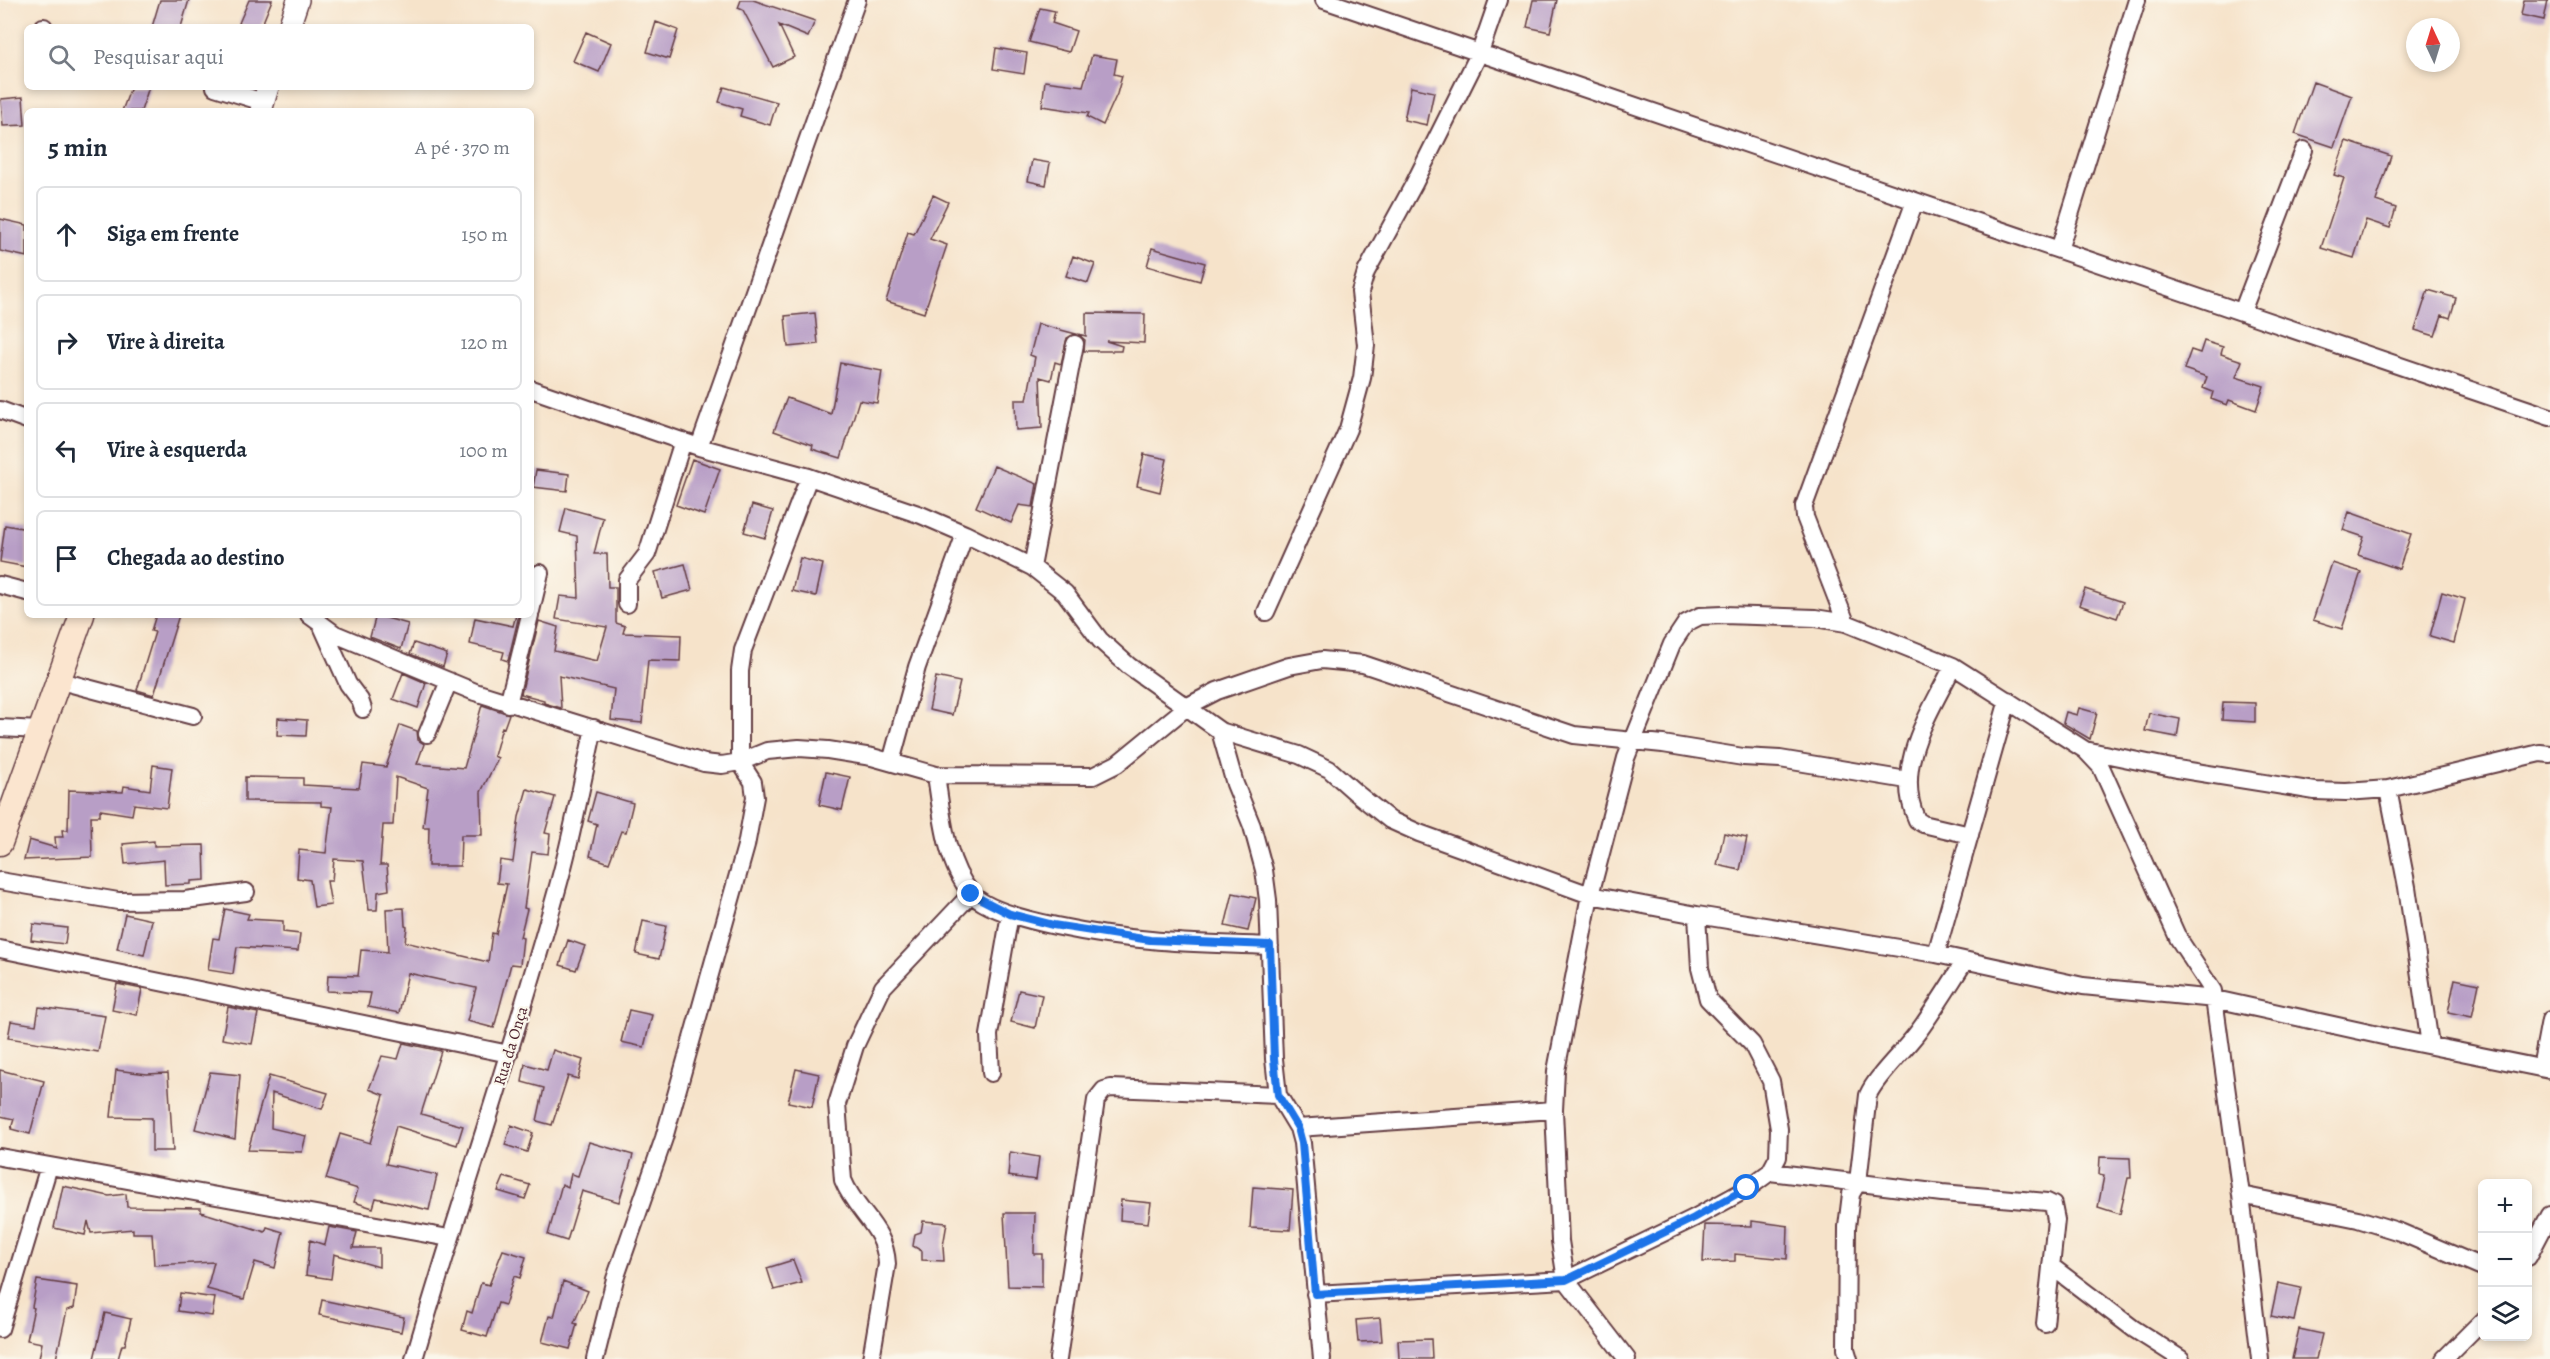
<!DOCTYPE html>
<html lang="pt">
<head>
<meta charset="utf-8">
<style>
  body { margin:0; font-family:Alegreya,serif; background:#f2f2f3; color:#1f2937 }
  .controls { position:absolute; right:18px; bottom:18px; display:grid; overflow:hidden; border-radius:9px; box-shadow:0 3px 9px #0003 }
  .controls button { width:54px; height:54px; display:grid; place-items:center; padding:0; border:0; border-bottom:2px solid #e0e1e3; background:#fff; color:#1f2937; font:30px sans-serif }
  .compass { position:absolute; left:2406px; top:18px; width:54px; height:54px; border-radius:50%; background:#fff; box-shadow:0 3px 9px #0003; rotate:356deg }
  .stop { position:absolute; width:18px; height:18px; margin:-14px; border:4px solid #1a73e8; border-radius:50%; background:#fff }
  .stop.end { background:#1a73e8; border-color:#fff; box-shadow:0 2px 6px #0008 }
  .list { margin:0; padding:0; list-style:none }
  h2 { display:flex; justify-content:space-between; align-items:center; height:78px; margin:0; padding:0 24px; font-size:26px }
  h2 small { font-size:20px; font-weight:400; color:#747a83 }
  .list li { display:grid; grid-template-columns:39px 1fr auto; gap:18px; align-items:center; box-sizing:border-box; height:96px; margin:0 12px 12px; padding:0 12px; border:2px solid #e0e1e3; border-radius:9px }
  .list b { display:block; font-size:22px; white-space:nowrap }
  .list em { font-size:20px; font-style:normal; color:#747a83 }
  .icon { flex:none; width:33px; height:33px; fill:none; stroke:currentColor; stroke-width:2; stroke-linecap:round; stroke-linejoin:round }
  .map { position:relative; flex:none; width:2550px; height:1359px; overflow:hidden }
  .search { position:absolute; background:#fff; box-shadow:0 3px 9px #0003; left:24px; top:24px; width:510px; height:66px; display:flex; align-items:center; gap:15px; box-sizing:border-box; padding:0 21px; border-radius:9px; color:#747a83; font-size:22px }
  .panel { position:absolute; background:#fff; box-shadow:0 3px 9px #0003; left:24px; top:108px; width:510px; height:510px; border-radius:9px }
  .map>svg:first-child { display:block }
</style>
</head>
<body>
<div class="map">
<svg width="2550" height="1359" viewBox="0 0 2550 1359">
  <rect width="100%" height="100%" fill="#fbf7ec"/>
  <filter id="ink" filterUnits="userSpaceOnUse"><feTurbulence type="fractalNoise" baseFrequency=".0167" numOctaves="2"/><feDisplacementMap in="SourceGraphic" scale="12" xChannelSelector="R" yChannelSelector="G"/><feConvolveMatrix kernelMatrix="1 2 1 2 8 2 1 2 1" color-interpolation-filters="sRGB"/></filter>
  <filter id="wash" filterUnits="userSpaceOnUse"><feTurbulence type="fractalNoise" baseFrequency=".008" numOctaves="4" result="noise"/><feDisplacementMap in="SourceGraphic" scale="24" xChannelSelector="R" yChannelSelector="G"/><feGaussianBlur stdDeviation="1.35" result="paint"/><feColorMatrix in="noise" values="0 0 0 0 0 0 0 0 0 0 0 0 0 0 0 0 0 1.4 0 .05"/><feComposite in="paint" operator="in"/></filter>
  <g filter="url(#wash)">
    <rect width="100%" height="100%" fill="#f6e3ca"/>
    <g id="blocks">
      <!-- building -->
      <path fill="#b89ec6" d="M 160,0 L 189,0 L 181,27 L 152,27 Z
        M 249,0 L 272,0 L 261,27 L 249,27 L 239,23 Z
        M 741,0 L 753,0 L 815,21 L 808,37 L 779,25 L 794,57 L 773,67 L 743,10 L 738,8 Z
        M 1533,0 L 1557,0 L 1550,32 L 1527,27 Z
        M 2524,0 L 2548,0 L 2544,20 L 2521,15 Z
        M 1040,8 L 1055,11 L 1052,23 L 1076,31 L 1069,52 L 1029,42 Z
        M 656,22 L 678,30 L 669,59 L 647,52 Z
        M 586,32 L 611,43 L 599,72 L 573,61 Z
        M 996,48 L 1027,53 L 1024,74 L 993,69 Z
        M 1092,55 L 1117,59 L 1114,74 L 1122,76 L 1117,94 L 1103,125 L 1087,117 L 1089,113 L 1042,106 L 1045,81 L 1083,86 Z
        M 2313,82 L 2352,96 L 2334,147 L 2295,134 Z
        M 131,87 L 149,87 L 141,111 L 122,111 Z
        M 724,87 L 777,102 L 770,125 L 740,116 L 742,109 L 719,102 Z
        M 1411,87 L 1434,92 L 1427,125 L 1404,120 Z
        M 23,97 L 25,125 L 3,126 L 1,99 Z
        M 2346,141 L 2391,156 L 2376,201 L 2396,208 L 2390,228 L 2366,220 L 2354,258 L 2321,248 L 2344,178 L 2334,175 Z
        M 1032,160 L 1050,163 L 1046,185 L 1028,181 Z
        M 933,195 L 948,202 L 930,239 L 947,245 L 924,313 L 886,301 L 908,232 L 914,234 Z
        M 0,219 L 27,225 L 27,257 L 0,251 Z
        M 1152,248 L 1205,263 L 1200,281 L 1147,266 Z
        M 1073,256 L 1095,264 L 1088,283 L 1066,276 Z
        M 2428,290 L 2456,298 L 2450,318 L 2442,315 L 2435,336 L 2415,330 Z
        M 815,313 L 818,344 L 788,347 L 785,316 Z
        M 1086,313 L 1145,314 L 1144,343 L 1106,341 L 1122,346 L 1121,351 L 1084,351 L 1085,340 L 1078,334 L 1086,336 Z
        M 1038,324 L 1076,334 L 1067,338 L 1061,364 L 1055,362 L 1051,380 L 1040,377 L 1042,428 L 1016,430 L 1015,400 L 1027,400 L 1035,357 L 1030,355 Z
        M 2204,341 L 2223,347 L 2221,354 L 2242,361 L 2236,377 L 2264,386 L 2256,410 L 2229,400 L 2227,405 L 2211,399 L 2213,392 L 2203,388 L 2207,377 L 2184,369 L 2191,350 L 2200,353 Z
        M 840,363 L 882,371 L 877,403 L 859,400 L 841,458 L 812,449 L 813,445 L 774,431 L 787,398 L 831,414 Z
        M 1144,454 L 1167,459 L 1160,492 L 1137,486 Z
        M 692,459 L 720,469 L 704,515 L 676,505 Z
        M 994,466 L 1037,484 L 1033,507 L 1019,505 L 1011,523 L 976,507 Z
        M 536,470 L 569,474 L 567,491 L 533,487 Z
        M 752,505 L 773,511 L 765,538 L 744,532 Z
        M 566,508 L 603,518 L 594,554 L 607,554 L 608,587 L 616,587 L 616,623 L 625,626 L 623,633 L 681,635 L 680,661 L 648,660 L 642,723 L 611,720 L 614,689 L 559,676 L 561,708 L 544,703 L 544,700 L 521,694 L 539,621 L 558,627 L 554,651 L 597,661 L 607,627 L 556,619 L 560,596 L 579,598 L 577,536 L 560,532 Z
        M 2349,512 L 2411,534 L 2399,569 L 2358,555 L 2364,537 L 2343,530 Z
        M 5,525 L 27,529 L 27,567 L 0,562 Z
        M 800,558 L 823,564 L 816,596 L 792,591 Z
        M 2332,563 L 2361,572 L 2342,629 L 2313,620 Z
        M 685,564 L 692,590 L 662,598 L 655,572 Z
        M 2085,589 L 2123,602 L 2117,618 L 2079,605 Z
        M 2442,592 L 2465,599 L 2454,643 L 2430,636 Z
        M 156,615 L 179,615 L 154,695 L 137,690 L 155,632 L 151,631 Z
        M 376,615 L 408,624 L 401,649 L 370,637 Z
        M 516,615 L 519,615 L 508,661 L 502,659 L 504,652 L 470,644 L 475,618 L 513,626 Z
        M 414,643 L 447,654 L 443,667 L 410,654 Z
        M 403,673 L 426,683 L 418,708 L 393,699 Z
        M 936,677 L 960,682 L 952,715 L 929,710 Z
        M 2223,702 L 2255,703 L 2255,722 L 2222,720 Z
        M 482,705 L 509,714 L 504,728 L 502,727 L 494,756 L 498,758 L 481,792 L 482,835 L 461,835 L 460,866 L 428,866 L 429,827 L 423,827 L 428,788 L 396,777 L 393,825 L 383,825 L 380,865 L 387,865 L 389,890 L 378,892 L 377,910 L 369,910 L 363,861 L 334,859 L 332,881 L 327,881 L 331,905 L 314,907 L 310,880 L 297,878 L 299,850 L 326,853 L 332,807 L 321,806 L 321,802 L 245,801 L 245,777 L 303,778 L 303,785 L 359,788 L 363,764 L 386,767 L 400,725 L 417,731 L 418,740 L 424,744 L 417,764 L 464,768 Z
        M 2079,708 L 2097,713 L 2090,739 L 2063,723 L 2066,712 L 2077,715 Z
        M 2149,713 L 2180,719 L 2177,737 L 2145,731 Z
        M 278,718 L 307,720 L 306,736 L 277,735 Z
        M 153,765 L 172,768 L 167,808 L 134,804 L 132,815 L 100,810 L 100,816 L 91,816 L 92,857 L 24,860 L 29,840 L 56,848 L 55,837 L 63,837 L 62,830 L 68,830 L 69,790 L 123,792 L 124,786 L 150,790 Z
        M 826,772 L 850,777 L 842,810 L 819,805 Z
        M 527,789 L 555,797 L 545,833 L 550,834 L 548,854 L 532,852 L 524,908 L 527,909 L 520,937 L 523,938 L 520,965 L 511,964 L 494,1028 L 467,1021 L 476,988 L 408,973 L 399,1013 L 368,1007 L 371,993 L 327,991 L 328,975 L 358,976 L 361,950 L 388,952 L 386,909 L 404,908 L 405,926 L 407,927 L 405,942 L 488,962 L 492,933 L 496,934 L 507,884 L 497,883 L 500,860 L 513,862 L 519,817 Z
        M 596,792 L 633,803 L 626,832 L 621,831 L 609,863 L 590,856 L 597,824 L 588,821 Z
        M 1724,833 L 1747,838 L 1740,870 L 1717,865 Z
        M 154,841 L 154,846 L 204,845 L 205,880 L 191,881 L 191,884 L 165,885 L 164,860 L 125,864 L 123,844 Z
        M 1233,893 L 1256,898 L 1248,931 L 1225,926 Z
        M 225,909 L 249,914 L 247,919 L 283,921 L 283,932 L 300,934 L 298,951 L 237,947 L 233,974 L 208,970 L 213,938 L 219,939 Z
        M 125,914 L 152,920 L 144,955 L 117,949 Z
        M 643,921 L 666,926 L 659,959 L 636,954 Z
        M 33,924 L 67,928 L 65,944 L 31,940 Z
        M 568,940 L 585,946 L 576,970 L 560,965 Z
        M 2455,979 L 2479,984 L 2472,1017 L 2448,1012 Z
        M 117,984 L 142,989 L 137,1015 L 112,1010 Z
        M 1019,990 L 1042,995 L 1035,1028 L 1011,1022 Z
        M 39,1007 L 105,1016 L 98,1052 L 8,1038 L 11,1021 L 36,1025 Z
        M 228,1007 L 258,1013 L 252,1044 L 222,1039 Z
        M 629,1010 L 652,1015 L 644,1047 L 621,1042 Z
        M 403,1043 L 441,1051 L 421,1114 L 463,1126 L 457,1145 L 396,1126 L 386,1164 L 437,1175 L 429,1210 L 376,1198 L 373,1208 L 354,1202 L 358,1189 L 326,1179 L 340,1134 L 370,1143 L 384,1095 L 369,1089 L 382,1056 L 398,1059 Z
        M 553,1050 L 583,1060 L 578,1079 L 568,1076 L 552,1125 L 537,1121 L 544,1088 L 522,1082 L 525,1064 L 547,1070 Z
        M 796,1069 L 819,1074 L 812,1107 L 788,1102 Z
        M 0,1070 L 44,1081 L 30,1134 L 11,1129 L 14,1119 L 0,1116 Z
        M 116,1070 L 147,1074 L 168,1073 L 173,1151 L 152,1151 L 152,1118 L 111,1117 Z
        M 210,1072 L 240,1075 L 235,1139 L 195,1129 Z
        M 269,1076 L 328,1093 L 322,1109 L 272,1093 L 271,1128 L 306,1136 L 302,1152 L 248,1150 Z
        M 511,1125 L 533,1133 L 527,1152 L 505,1145 Z
        M 589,1142 L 633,1155 L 619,1202 L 582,1191 L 567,1241 L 548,1235 L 562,1184 L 568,1187 L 571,1174 L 578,1176 Z
        M 1010,1152 L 1039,1157 L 1036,1180 L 1008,1176 Z
        M 2100,1157 L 2130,1158 L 2131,1178 L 2128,1178 L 2120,1214 L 2098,1207 L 2104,1176 L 2099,1175 Z
        M 504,1177 L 530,1185 L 525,1199 L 498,1191 Z
        M 63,1186 L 109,1196 L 126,1194 L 127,1207 L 201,1208 L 201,1212 L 265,1232 L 267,1227 L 283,1232 L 275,1268 L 255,1262 L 244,1299 L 207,1289 L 214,1262 L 154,1265 L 152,1233 L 133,1233 L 133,1229 L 91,1233 L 88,1221 L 85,1235 L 54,1228 Z
        M 1253,1187 L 1293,1190 L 1290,1230 L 1250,1228 Z
        M 1121,1200 L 1151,1203 L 1148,1223 L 1120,1220 Z
        M 1004,1213 L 1035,1213 L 1034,1254 L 1042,1254 L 1042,1287 L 1008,1286 Z
        M 923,1221 L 947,1223 L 943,1246 L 944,1261 L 922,1260 L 922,1251 L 913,1246 L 915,1234 L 921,1232 Z
        M 1752,1221 L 1788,1226 L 1787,1259 L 1735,1254 L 1735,1261 L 1703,1262 L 1705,1225 L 1752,1226 Z
        M 329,1227 L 357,1232 L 353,1248 L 379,1248 L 379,1267 L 334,1254 L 331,1279 L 306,1275 L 310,1240 L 325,1245 Z
        M 503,1250 L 526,1257 L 520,1278 L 514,1276 L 505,1305 L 498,1303 L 487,1337 L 462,1330 L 467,1311 L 472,1313 L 481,1283 L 489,1285 Z
        M 793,1260 L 802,1283 L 774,1290 L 767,1268 Z
        M 37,1280 L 77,1286 L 74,1308 L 67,1310 L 56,1359 L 39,1359 L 42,1343 L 27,1340 L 34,1308 L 32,1307 Z
        M 563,1281 L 588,1291 L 574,1323 L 577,1324 L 570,1349 L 542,1342 L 549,1316 L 554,1317 Z
        M 2278,1283 L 2301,1288 L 2294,1321 L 2271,1316 Z
        M 180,1293 L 215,1298 L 212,1316 L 178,1311 Z
        M 322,1300 L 404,1317 L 401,1332 L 319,1315 Z
        M 105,1313 L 131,1319 L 125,1345 L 122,1345 L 118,1359 L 94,1359 Z
        M 1380,1318 L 1382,1341 L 1358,1342 L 1356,1320 Z
        M 2299,1329 L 2322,1334 L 2316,1359 L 2292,1359 Z
        M 1431,1339 L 1432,1359 L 1399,1359 L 1398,1340 Z"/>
    </g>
  </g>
  <g filter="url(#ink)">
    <use href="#blocks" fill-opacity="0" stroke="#643c43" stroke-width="1.5"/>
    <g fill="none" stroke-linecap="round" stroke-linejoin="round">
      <defs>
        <path id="minor" d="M 1324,0 L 2550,417
          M 43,27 L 44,27
          M 215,87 L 263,102
          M 2059,250 L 2137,0
          M 2242,312 L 2304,150
          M 531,389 L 699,447 L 809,477 L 921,515 L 965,534 L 1032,567 L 1065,593 L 1100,640 L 1129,666 L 1220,731 L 1299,755 L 1329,769 L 1355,792 L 1390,820 L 1419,833 L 1590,895 L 1697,915 L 1936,954 L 2083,986 L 2215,999 L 2392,1038 L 2550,1070
          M 0,410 L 27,420
          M 699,447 L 857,0
          M 1032,567 L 1075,344
          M 0,585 L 27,592
          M 627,604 L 627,580 L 647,554 L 683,441
          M 531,611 L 540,573
          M 1266,612 L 1348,429 L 1362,378 L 1366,345 L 1360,292 L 1366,272 L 1414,184 L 1480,52 L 1498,0
          M 309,615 L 335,634 L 475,692 L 704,763 L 722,765 L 740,762 L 767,751 L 799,748 L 828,750 L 872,757 L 936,775 L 1093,776 L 1117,764 L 1188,706 L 1217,691 L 1289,666 L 1322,660 L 1363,664 L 1574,735 L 1663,744 L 1743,757 L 1780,759 L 1907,780
          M 1846,623 L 1805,517 L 1804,506 L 1915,201
          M 321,624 L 348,684 L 360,700 L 363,709
          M 1953,666 C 1930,713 1892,767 1917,820 L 1923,824 L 1970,835
          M 57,680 L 193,716
          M 508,704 L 530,615
          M 0,728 L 40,730
          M 1220,731 L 1235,784 L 1252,826 L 1264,870 L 1268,900 L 1274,1059 L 1278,1095 L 1298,1128 L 1302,1143 L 1322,1359
          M 427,734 L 449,681
          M 2085,750 L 2177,769 L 2315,791 L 2346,792 L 2388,789 L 2540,753 L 2550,754
          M 891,762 L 917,667 L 965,534
          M 936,775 C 942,814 945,862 971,893 C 994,921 1113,937 1151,940 C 1190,944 1230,944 1270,946
          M 2388,789 L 2407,887 L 2430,1045
          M 0,881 L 118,901 L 185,900 L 246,892
          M 0,949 L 509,1054
          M 1936,954 L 2008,700
          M 2541,1068 L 2550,1020
          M 991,1073 L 989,1035 L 1010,914
          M 1298,1128 L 1554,1110
          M 0,1157 L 449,1238
          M 1770,1172 L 1942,1193 L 2047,1202 L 2053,1205 L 2056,1220 L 2045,1324
          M 2241,1195 L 2358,1219 L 2400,1232 L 2482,1267
          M 2528,1257 L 2550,1215
          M 2051,1266 L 2134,1329 L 2181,1359
          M 1315,1294 L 1566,1280 L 1694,1218 L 1747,1189 L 1770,1172 L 1778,1157 L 1779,1129 L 1771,1081 L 1752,1044 L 1708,999 L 1700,968 L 1697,915
          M 0,1329 L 49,1166
          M 414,1359 C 461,1197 517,1038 561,875 C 574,827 583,777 594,728
          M 595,1359 L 615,1279 L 664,1138 L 746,846 L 755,797 L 753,782 L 740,762 L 740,671 L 743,650 L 809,477
          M 871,1359 L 887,1264 C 885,1226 856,1213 843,1180 L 837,1104 L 855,1046 L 883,987 L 971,894
          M 1058,1359 L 1096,1100 L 1104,1090 L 1111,1088 L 1278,1095
          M 1627,1359 L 1566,1280 L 1560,1241 L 1554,1110 L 1556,1071 L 1590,895 L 1626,758 L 1672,644 L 1686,623 L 1700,616 L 1723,615 L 1815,618 L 1846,623 L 1953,666 L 2085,750 L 2101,767 L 2178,938 L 2213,991 L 2241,1195 L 2260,1359
          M 1849,1359 L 1846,1349 L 1847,1227 L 1851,1194 L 1858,1182 L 1868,1095 C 1877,1075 1904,1051 1918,1032 C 1935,1009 1950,984 1965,961
          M 2444,1359 L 2482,1321"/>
        <path id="tertiary" d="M 289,27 L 298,0
          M 261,111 L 268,87"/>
        <path id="secondary" d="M 0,843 L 82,615"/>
      </defs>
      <!-- minor casing -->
      <use href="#minor" stroke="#643c43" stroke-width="20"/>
      <!-- tertiary casing -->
      <use href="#tertiary" stroke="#643c43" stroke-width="24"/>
      <!-- secondary casing -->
      <use href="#secondary" stroke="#643c43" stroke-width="27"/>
      <!-- minor -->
      <use href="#minor" stroke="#fff" stroke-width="16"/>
      <!-- tertiary -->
      <use href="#tertiary" stroke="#fff" stroke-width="21"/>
      <!-- secondary -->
      <use href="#secondary" stroke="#fbe5cf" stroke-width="24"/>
    </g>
  </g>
  <g fill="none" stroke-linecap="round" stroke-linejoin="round" filter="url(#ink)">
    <!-- route -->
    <path stroke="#1a73e8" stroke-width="8" d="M 971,894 L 1010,914 L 1053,925 L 1150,940 L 1270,945 L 1274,1059 L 1278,1095 L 1298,1128 L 1302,1143 L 1315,1294 L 1566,1280 L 1694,1218 L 1747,1188"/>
  </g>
  <g text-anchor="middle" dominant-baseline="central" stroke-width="4.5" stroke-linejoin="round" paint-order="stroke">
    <!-- street labels -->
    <g font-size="16" fill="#4a1f2b" stroke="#fbf7ec">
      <text transform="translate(511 1046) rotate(-73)">Rua da Onça</text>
    </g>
  </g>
</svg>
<div class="controls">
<button>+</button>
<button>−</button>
<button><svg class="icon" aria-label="layers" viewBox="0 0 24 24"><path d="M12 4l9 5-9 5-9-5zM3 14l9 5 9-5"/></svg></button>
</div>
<svg class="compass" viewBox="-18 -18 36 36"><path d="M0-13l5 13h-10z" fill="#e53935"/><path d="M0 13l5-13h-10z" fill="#747a83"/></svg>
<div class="stop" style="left:1747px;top:1188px"></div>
<div class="stop end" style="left:971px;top:894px"></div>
<div class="search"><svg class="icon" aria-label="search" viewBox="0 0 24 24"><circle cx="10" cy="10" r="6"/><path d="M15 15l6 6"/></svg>Pesquisar aqui</div>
<section class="panel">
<h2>5 min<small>A pé · 370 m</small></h2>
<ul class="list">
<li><svg class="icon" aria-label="ahead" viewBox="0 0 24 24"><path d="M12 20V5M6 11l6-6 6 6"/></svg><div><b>Siga em frente</b></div><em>150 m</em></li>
<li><svg class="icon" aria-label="right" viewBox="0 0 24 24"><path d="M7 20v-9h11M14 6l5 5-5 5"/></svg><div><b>Vire à direita</b></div><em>120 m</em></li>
<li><svg class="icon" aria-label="left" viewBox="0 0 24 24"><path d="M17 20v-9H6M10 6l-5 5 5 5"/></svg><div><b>Vire à esquerda</b></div><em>100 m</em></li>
<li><svg class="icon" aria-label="arrive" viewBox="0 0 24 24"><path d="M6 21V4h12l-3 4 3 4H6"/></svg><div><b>Chegada ao destino</b></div></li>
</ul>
</section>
</div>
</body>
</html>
